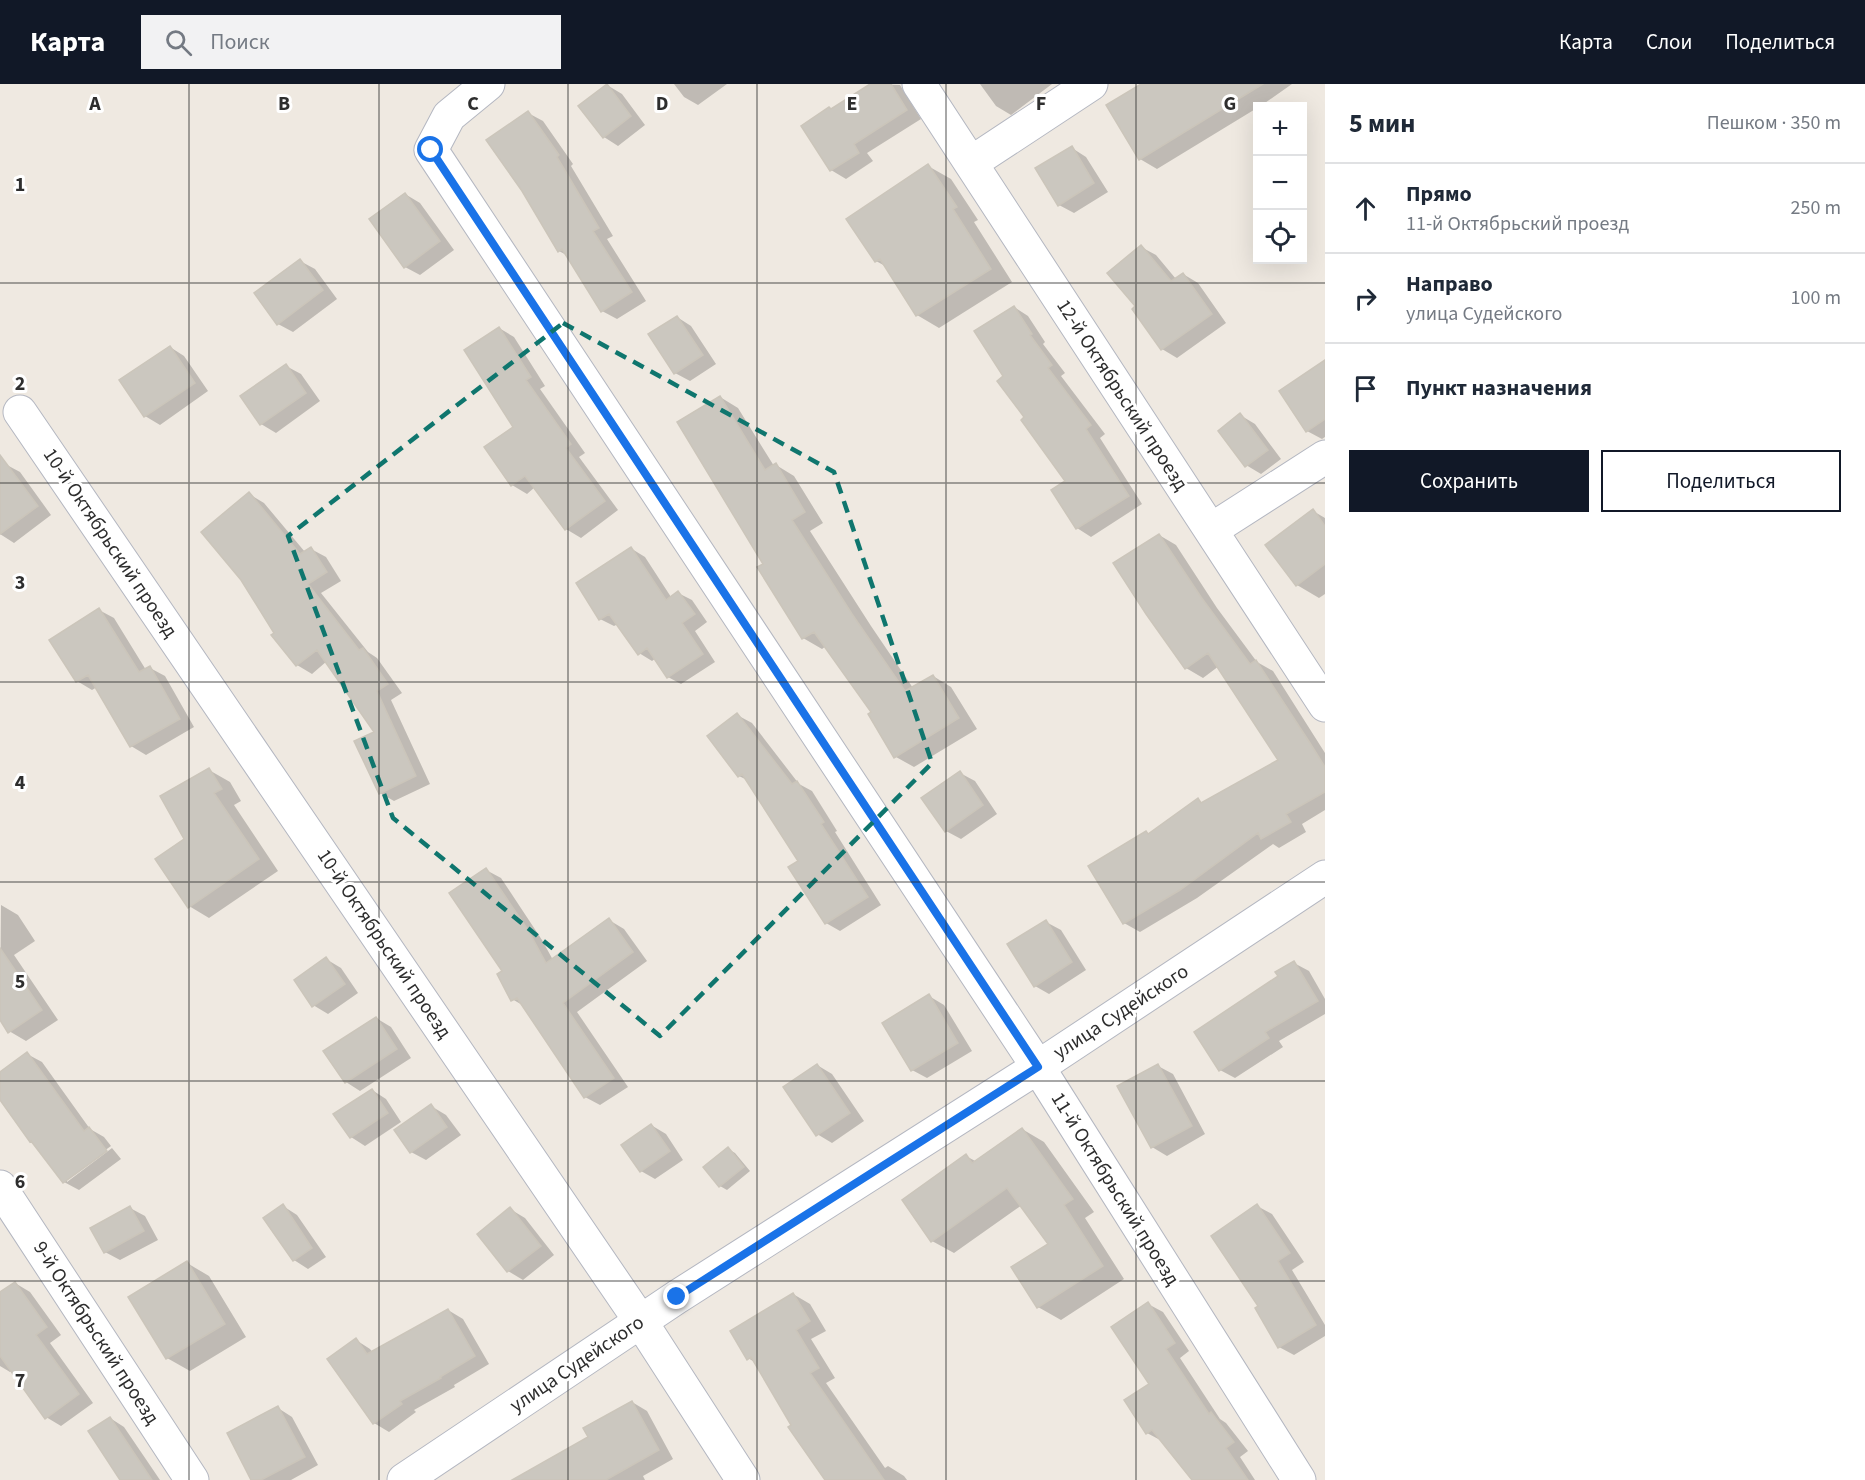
<!DOCTYPE html>
<html lang="ru">
<head>
<meta charset="utf-8">
<style>
  body { margin:0; font-family:"Source Sans 3",sans-serif; background:#f2f2f3; color:#1f2937 }
  .controls { position:absolute; right:18px; top:18px; display:grid; overflow:hidden; border-radius:0px; box-shadow:0 6px 24px #0002 }
  .controls button { width:54px; height:54px; display:grid; place-items:center; padding:0; border:0; border-bottom:2px solid #e0e1e3; background:#fff; color:#1f2937; font:30px sans-serif }
  .stop { position:absolute; width:18px; height:18px; margin:-14px; border:4px solid #1a73e8; border-radius:50%; background:#fff }
  .stop.end { background:#1a73e8; border-color:#fff; box-shadow:0 2px 6px #0008 }
  .list { margin:0; padding:0; list-style:none }
  h2 { display:flex; justify-content:space-between; align-items:center; height:78px; margin:0; padding:0 24px; font-size:26px }
  h2 small { font-size:20px; font-weight:400; color:#747a83 }
  .list li { display:grid; grid-template-columns:39px 1fr auto; gap:18px; align-items:center; box-sizing:border-box; height:90px; padding:0 24px; border-top:2px solid #e0e1e3 }
  .list b { display:block; font-size:22px; white-space:nowrap }
  .list p { margin:0; font-size:20px; white-space:nowrap; color:#747a83 }
  .list em { font-size:20px; font-style:normal; color:#747a83 }
  .actions { display:flex; gap:12px; padding:18px 24px }
  .actions a { flex:1; padding:14px 0; border:2px solid #111827; border-radius:0px; text-align:center; font-size:21px; color:#111827 }
  .actions .main { background:#111827; color:#fff }
  .icon { flex:none; width:33px; height:33px; fill:none; stroke:currentColor; stroke-width:2; stroke-linecap:round; stroke-linejoin:round }
  .map { position:relative; flex:none; width:1325px; height:1396px; overflow:hidden }
  header { display:flex; align-items:center; gap:36px; box-sizing:border-box; height:84px; padding:0 30px; background:#111827; color:#fff }
  header strong { font-size:28px }
  nav { display:flex; gap:33px; margin-inline-start:auto; font-size:21px }
  .search { width:420px; height:54px; background:#f2f2f3; display:flex; align-items:center; gap:15px; box-sizing:border-box; padding:0 21px; border-radius:0px; color:#747a83; font-size:22px }
  main { display:flex }
  aside { flex:1; background:#fff }
  .map>svg:first-child { display:block }
</style>
</head>
<body>
<header>
<strong>Карта</strong>
<div class="search"><svg class="icon" aria-label="search" viewBox="0 0 24 24"><circle cx="10" cy="10" r="6"/><path d="M15 15l6 6"/></svg>Поиск</div>
<nav><a>Карта</a><a>Слои</a><a>Поделиться</a></nav>
</header>
<main>
<div class="map">
<svg width="1325" height="1396" viewBox="0 0 1325 1396">
  <rect width="100%" height="100%" fill="#efe9e1"/>
  <!-- shadow -->
  <path fill="#0003" d="M 674,0 L 727,0 L 698,21 L 684,13 Z
    M 873,0 L 900,1 L 921,35 L 867,69 L 873,77 L 846,95 L 831,86 L 803,42 Z
    M 980,0 L 1052,0 L 1011,31 L 996,22 Z
    M 1162,0 L 1292,0 L 1262,21 L 1157,85 L 1140,75 Z
    M 607,1 L 622,10 L 645,41 L 618,62 L 604,53 Z
    M 528,29 L 543,37 L 573,80 L 571,82 L 613,152 L 607,155 L 646,217 L 617,235 L 602,227 L 568,172 L 559,167 Z
    M 1072,64 L 1086,73 L 1108,108 L 1074,129 L 1059,121 Z
    M 928,82 L 951,95 L 978,136 L 974,138 L 1012,198 L 939,244 L 917,231 L 887,183 L 876,177 Z
    M 405,110 L 420,119 L 454,166 L 420,191 L 405,183 Z
    M 1141,163 L 1156,171 L 1176,195 L 1183,190 L 1198,199 L 1226,239 L 1177,274 L 1162,265 L 1134,225 L 1137,223 Z
    M 300,177 L 315,185 L 337,215 L 293,248 L 278,240 Z
    M 1014,223 L 1028,232 L 1045,258 L 1043,260 L 1065,289 L 1061,292 L 1105,350 L 1100,354 L 1142,420 L 1091,453 L 1077,444 L 1067,397 L 1026,334 L 1005,292 Z
    M 677,233 L 691,242 L 716,280 L 690,297 L 675,289 Z
    M 499,244 L 514,253 L 545,302 L 540,305 L 585,369 L 579,373 L 618,426 L 581,454 L 566,445 L 535,403 L 527,410 L 512,401 L 515,343 Z
    M 170,263 L 184,272 L 208,307 L 160,341 L 145,332 Z
    M 1325,278 L 1325,353 L 1322,355 L 1307,347 Z
    M 286,282 L 301,290 L 320,317 L 276,349 L 261,340 Z
    M 720,313 L 738,324 L 774,382 L 776,381 L 794,392 L 823,439 L 810,447 L 871,542 L 913,604 L 933,592 L 951,603 L 977,645 L 914,683 L 896,673 L 873,629 L 826,562 L 822,565 L 803,554 L 765,480 Z
    M 1240,331 L 1255,340 L 1281,375 L 1261,390 L 1246,381 Z
    M 5,380 L 20,388 L 51,431 L 14,459 L 0,450 L 0,384 Z
    M 249,410 L 264,419 L 305,468 L 311,465 L 326,473 L 341,497 L 321,509 L 368,568 L 377,574 L 402,609 L 391,616 L 430,700 L 394,717 L 380,709 L 376,648 L 327,577 L 312,590 L 297,581 L 276,549 Z
    M 1313,427 L 1325,434 L 1325,510 L 1319,514 L 1297,501 Z
    M 1159,451 L 1176,461 L 1217,524 L 1257,578 L 1273,587 L 1325,669 L 1325,726 L 1302,740 L 1306,748 L 1279,764 L 1273,760 L 1197,814 L 1140,848 L 1124,839 L 1149,751 L 1198,716 L 1203,719 L 1281,677 L 1219,582 L 1203,594 L 1186,584 L 1147,530 Z
    M 632,465 L 645,473 L 671,513 L 678,509 L 692,516 L 707,538 L 695,547 L 715,578 L 681,600 L 668,593 L 656,574 L 652,577 L 639,569 L 618,540 L 614,542 L 600,535 Z
    M 99,526 L 114,534 L 146,586 L 150,584 L 165,592 L 194,643 L 146,671 L 131,662 L 97,603 L 92,606 L 77,597 Z
    M 737,631 L 752,639 L 799,700 L 812,707 L 837,747 L 835,748 L 881,821 L 840,847 L 826,839 L 801,777 L 749,697 L 739,692 Z
    M 209,686 L 230,698 L 241,717 L 234,721 L 278,787 L 209,834 L 189,822 L 186,756 Z
    M 960,689 L 975,697 L 997,730 L 961,755 L 946,747 Z
    M 486,786 L 501,794 L 542,856 L 553,876 L 609,836 L 624,845 L 647,877 L 577,928 L 628,1003 L 600,1021 L 585,1013 L 524,922 L 512,915 L 504,888 Z
    M 1,821 L 18,831 L 35,857 L 14,871 L 58,936 L 26,957 L 9,947 L 0,933 Z
    M 1046,838 L 1061,846 L 1086,886 L 1049,910 L 1035,902 Z
    M 326,875 L 341,884 L 358,909 L 328,930 L 313,921 Z
    M 1294,879 L 1309,887 L 1325,915 L 1325,930 L 1279,957 L 1283,963 L 1235,994 L 1220,986 L 1280,893 Z
    M 929,912 L 944,921 L 972,967 L 927,994 L 912,986 Z
    M 376,934 L 391,943 L 411,974 L 360,1007 L 346,998 Z
    M 27,970 L 42,978 L 90,1045 L 104,1053 L 111,1062 L 67,1094 L 67,1098 L 112,1064 L 121,1075 L 79,1106 L 64,1098 L 0,1013 L 0,989 Z
    M 817,981 L 832,990 L 864,1037 L 832,1059 L 817,1050 Z
    M 1158,982 L 1173,990 L 1205,1050 L 1167,1072 L 1152,1063 Z
    M 372,1006 L 386,1015 L 401,1038 L 365,1062 L 351,1053 Z
    M 431,1022 L 446,1031 L 461,1051 L 426,1076 L 411,1068 Z
    M 651,1041 L 666,1050 L 683,1076 L 655,1095 L 641,1087 Z
    M 1022,1045 L 1044,1058 L 1094,1128 L 1085,1134 L 1124,1195 L 1061,1236 L 1038,1223 L 1013,1183 L 1050,1160 L 1022,1121 L 954,1169 L 932,1157 L 966,1072 L 977,1078 Z
    M 728,1065 L 735,1069 L 750,1087 L 727,1106 L 720,1102 Z
    M 283,1122 L 297,1131 L 326,1173 L 308,1185 L 294,1176 Z
    M 1257,1122 L 1272,1130 L 1304,1178 L 1292,1186 L 1325,1241 L 1325,1252 L 1294,1271 L 1279,1263 L 1260,1223 Z
    M 130,1124 L 145,1132 L 158,1156 L 120,1176 L 105,1168 Z
    M 510,1125 L 525,1134 L 554,1171 L 523,1196 L 508,1187 L 479,1150 Z
    M 187,1179 L 209,1192 L 246,1253 L 190,1287 L 167,1274 L 130,1214 Z
    M 15,1199 L 30,1208 L 61,1251 L 50,1259 L 93,1319 L 61,1342 L 46,1333 L 12,1286 L 10,1288 L 0,1282 L 0,1210 Z
    M 793,1210 L 810,1220 L 826,1247 L 811,1255 L 835,1294 L 826,1299 L 885,1384 L 888,1382 L 904,1392 L 907,1396 L 835,1396 L 793,1341 L 756,1279 L 748,1274 Z
    M 1148,1220 L 1163,1228 L 1189,1267 L 1180,1274 L 1220,1335 L 1226,1339 L 1248,1367 L 1240,1373 L 1255,1396 L 1194,1396 L 1162,1357 L 1147,1349 L 1151,1300 Z
    M 448,1226 L 463,1235 L 489,1280 L 454,1301 L 455,1303 L 414,1326 L 416,1328 L 389,1348 L 374,1339 L 356,1256 L 370,1265 L 373,1269 Z
    M 632,1318 L 647,1327 L 673,1375 L 643,1392 L 645,1396 L 515,1396 L 590,1353 Z
    M 278,1324 L 292,1333 L 318,1381 L 291,1396 L 253,1396 Z
    M 110,1334 L 124,1343 L 160,1396 L 122,1396 Z"/>
  <!-- building -->
  <path fill="#cbc7bf" stroke="#cbc5ba" stroke-width="1.5" d="M 607,0 L 631,32 L 603,54 L 578,22 Z
    M 870,0 L 891,0 L 907,26 L 854,60 L 859,69 L 830,87 L 801,42 L 829,23 L 831,25 Z
    M 1141,0 L 1263,0 L 1139,76 L 1106,21 Z
    M 528,27 L 559,71 L 557,73 L 599,144 L 593,147 L 632,208 L 601,228 L 562,165 L 558,168 L 522,107 L 486,56 Z
    M 1072,62 L 1094,99 L 1058,122 L 1035,84 Z
    M 928,80 L 957,123 L 953,125 L 991,185 L 916,232 L 880,175 L 875,178 L 846,135 Z
    M 405,109 L 440,157 L 404,184 L 369,135 Z
    M 1141,161 L 1171,197 L 1183,189 L 1212,230 L 1161,266 L 1132,225 L 1135,222 L 1107,189 Z
    M 300,175 L 323,206 L 277,241 L 254,209 Z
    M 1014,222 L 1032,250 L 1030,251 L 1052,281 L 1048,284 L 1091,341 L 1086,345 L 1129,412 L 1076,445 L 1051,406 L 1065,397 L 1021,336 L 1024,333 L 997,297 L 1003,292 L 974,247 Z
    M 677,232 L 703,271 L 674,290 L 648,250 Z
    M 499,243 L 531,293 L 526,296 L 571,360 L 566,364 L 605,417 L 565,446 L 525,392 L 511,402 L 484,363 L 513,343 L 464,266 Z
    M 170,262 L 195,299 L 144,333 L 119,296 Z
    M 1325,276 L 1325,335 L 1306,348 L 1279,307 Z
    M 286,280 L 306,309 L 260,341 L 240,312 Z
    M 720,312 L 765,386 L 776,379 L 805,428 L 792,436 L 852,530 L 905,607 L 933,591 L 959,634 L 894,674 L 868,630 L 871,628 L 814,548 L 802,555 L 757,483 L 763,480 L 677,338 Z
    M 1240,329 L 1268,366 L 1245,383 L 1218,347 Z
    M 0,371 L 38,422 L 0,450 Z
    M 249,408 L 300,470 L 311,463 L 327,488 L 308,500 L 359,566 L 363,564 L 388,600 L 377,607 L 416,692 L 379,710 L 354,657 L 374,648 L 317,566 L 296,582 L 271,551 L 274,549 L 241,496 L 201,448 Z
    M 1313,425 L 1325,442 L 1325,480 L 1296,502 L 1265,461 Z
    M 1159,450 L 1201,513 L 1250,580 L 1256,576 L 1310,659 L 1325,683 L 1325,708 L 1286,730 L 1291,738 L 1261,755 L 1258,749 L 1180,806 L 1123,840 L 1088,782 L 1146,747 L 1148,750 L 1198,714 L 1201,719 L 1278,676 L 1208,569 L 1185,585 L 1146,530 L 1113,479 Z
    M 631,463 L 666,516 L 678,507 L 695,530 L 682,539 L 703,570 L 667,594 L 647,564 L 638,571 L 609,530 L 599,536 L 576,499 Z
    M 99,524 L 139,588 L 150,582 L 180,635 L 130,663 L 88,591 L 76,598 L 49,556 Z
    M 737,629 L 792,700 L 797,697 L 824,738 L 821,740 L 868,813 L 825,840 L 788,783 L 798,777 L 742,690 L 738,693 L 707,652 Z
    M 209,684 L 222,705 L 214,709 L 259,775 L 188,824 L 155,775 L 184,755 L 160,712 Z
    M 960,687 L 983,721 L 945,748 L 921,714 Z
    M 486,784 L 528,846 L 546,879 L 609,834 L 633,868 L 563,919 L 614,994 L 584,1014 L 517,914 L 511,917 L 497,890 L 502,887 L 449,809 Z
    M 1046,836 L 1072,878 L 1034,903 L 1007,860 Z
    M 0,864 L 42,926 L 8,949 L 0,936 Z
    M 326,873 L 345,900 L 312,923 L 294,896 Z
    M 1294,877 L 1318,917 L 1265,948 L 1269,954 L 1219,987 L 1194,948 L 1278,892 L 1275,888 Z
    M 929,910 L 958,959 L 911,987 L 882,939 Z
    M 376,933 L 397,965 L 345,999 L 323,967 Z
    M 27,968 L 84,1047 L 89,1043 L 107,1067 L 63,1099 L 31,1057 L 30,1058 L 0,1016 L 0,988 Z
    M 817,980 L 850,1029 L 816,1052 L 783,1003 Z
    M 1158,980 L 1192,1042 L 1151,1064 L 1117,1002 Z
    M 372,1005 L 388,1029 L 350,1054 L 333,1030 Z
    M 431,1020 L 447,1043 L 410,1069 L 394,1046 Z
    M 651,1040 L 670,1067 L 640,1088 L 621,1061 Z
    M 1022,1044 L 1073,1115 L 1064,1121 L 1103,1182 L 1037,1224 L 1011,1183 L 1048,1160 L 1007,1104 L 931,1158 L 902,1116 L 966,1070 L 972,1079 Z
    M 728,1063 L 744,1083 L 719,1103 L 703,1083 Z
    M 283,1120 L 312,1164 L 293,1177 L 263,1134 Z
    M 1257,1120 L 1290,1169 L 1278,1177 L 1316,1241 L 1278,1264 L 1255,1224 L 1258,1222 L 1211,1152 Z
    M 130,1122 L 144,1147 L 104,1169 L 90,1144 Z
    M 510,1123 L 541,1162 L 507,1188 L 477,1150 Z
    M 187,1177 L 225,1240 L 166,1275 L 128,1213 Z
    M 15,1198 L 47,1243 L 36,1251 L 79,1310 L 45,1335 L 0,1272 L 0,1208 Z
    M 793,1209 L 810,1237 L 796,1246 L 819,1284 L 810,1289 L 884,1396 L 825,1396 L 788,1343 L 791,1341 L 751,1273 L 747,1276 L 730,1247 Z
    M 1148,1218 L 1175,1259 L 1166,1265 L 1209,1330 L 1211,1328 L 1234,1358 L 1226,1364 L 1248,1396 L 1192,1396 L 1152,1346 L 1146,1350 L 1124,1316 L 1149,1300 L 1111,1243 Z
    M 448,1225 L 475,1272 L 440,1293 L 441,1294 L 400,1317 L 402,1320 L 373,1340 L 327,1275 L 356,1254 L 367,1270 Z
    M 632,1317 L 659,1366 L 606,1396 L 512,1396 L 588,1353 L 583,1344 Z
    M 278,1322 L 305,1373 L 261,1396 L 251,1396 L 227,1349 Z
    M 110,1333 L 152,1396 L 120,1396 L 88,1347 Z"/>
  <g fill="none" stroke-linecap="round" stroke-linejoin="round">
    <defs>
      <path id="minor" d="M 488,0 L 449,32 L 431,66 L 1038,983 L 1299,1396
        M 919,0 L 1325,621
        M 971,79 L 1091,0
        M 20,328 L 641,1238 L 743,1396
        M 1211,446 L 1325,373
        M 0,1103 L 192,1396
        M 404,1396 L 677,1213 L 1038,983 L 1325,793"/>
    </defs>
    <!-- minor casing -->
    <use href="#minor" stroke="#b4b7c1" stroke-width="35"/>
    <!-- minor -->
    <use href="#minor" stroke="#fff" stroke-width="33"/>
  </g>
  <g fill="none" stroke-linecap="round" stroke-linejoin="round">
    <!-- route -->
    <path stroke="#1a73e8" stroke-width="8" d="M 431,66 L 1038,983 L 677,1213"/>
  </g>
  <!-- marked area -->
  <path fill="none" stroke="#0f766e" stroke-width="4.5" stroke-dasharray="12 8" stroke-linejoin="round" d="M 563,239 L 834,388 L 932,679 L 660,952 L 393,734 L 288,452 Z"/>
  <!-- grid -->
  <path fill="none" stroke="#2e2e2e" stroke-width="1.5" stroke-opacity="0.55" d="M 189,0 L 189,1396M 379,0 L 379,1396M 568,0 L 568,1396M 757,0 L 757,1396M 946,0 L 946,1396M 1136,0 L 1136,1396M 0,199 L 1325,199M 0,399 L 1325,399M 0,598 L 1325,598M 0,798 L 1325,798M 0,997 L 1325,997M 0,1197 L 1325,1197"/>
  <g text-anchor="middle" dominant-baseline="central" stroke-width="6" stroke-linejoin="round" paint-order="stroke">
    <!-- street labels -->
    <g font-size="20" fill="#2e2e2e" stroke="#fff">
      <text transform="translate(1122 311) rotate(57)">12-й Октябрьский проезд</text>
      <text transform="translate(110 459) rotate(56)">10-й Октябрьский проезд</text>
      <text transform="translate(384 860) rotate(56)">10-й Октябрьский проезд</text>
      <text transform="translate(1121 928) rotate(-33)">улица Судейского</text>
      <text transform="translate(1115 1105) rotate(58)">11-й Октябрьский проезд</text>
      <text transform="translate(96 1249) rotate(57)">9-й Октябрьский проезд</text>
      <text transform="translate(577 1280) rotate(-34)">улица Судейского</text>
    </g>
  </g>
  <g font-size="20" text-anchor="middle" font-weight="bold" fill="#2e2e2e" stroke="#fff" stroke-width="6" stroke-linejoin="round" paint-order="stroke">
    <text x="95" y="26">A</text>
    <text x="284" y="26">B</text>
    <text x="473" y="26">C</text>
    <text x="662" y="26">D</text>
    <text x="852" y="26">E</text>
    <text x="1041" y="26">F</text>
    <text x="1230" y="26">G</text>
    <text x="20" y="107">1</text>
    <text x="20" y="306">2</text>
    <text x="20" y="505">3</text>
    <text x="20" y="705">4</text>
    <text x="20" y="904">5</text>
    <text x="20" y="1104">6</text>
    <text x="20" y="1303">7</text>
  </g>
</svg>
<div class="controls">
<button>+</button>
<button>−</button>
<button><svg class="icon" aria-label="locate" viewBox="0 0 24 24"><circle cx="12" cy="12" r="6"/><path d="M12 2v4M12 18v4M2 12h4M18 12h4"/></svg></button>
</div>
<div class="stop" style="left:431px;top:66px"></div>
<div class="stop end" style="left:677px;top:1213px"></div>
</div>
<aside>
<h2>5 мин<small>Пешком · 350 m</small></h2>
<ul class="list">
<li><svg class="icon" aria-label="ahead" viewBox="0 0 24 24"><path d="M12 20V5M6 11l6-6 6 6"/></svg><div><b>Прямо</b><p>11-й Октябрьский проезд</p></div><em>250 m</em></li>
<li><svg class="icon" aria-label="right" viewBox="0 0 24 24"><path d="M7 20v-9h11M14 6l5 5-5 5"/></svg><div><b>Направо</b><p>улица Судейского</p></div><em>100 m</em></li>
<li><svg class="icon" aria-label="arrive" viewBox="0 0 24 24"><path d="M6 21V4h12l-3 4 3 4H6"/></svg><div><b>Пункт назначения</b></div></li>
</ul>
<div class="actions"><a class="main">Сохранить</a><a>Поделиться</a></div>
</aside>
</main>
</body>
</html>
